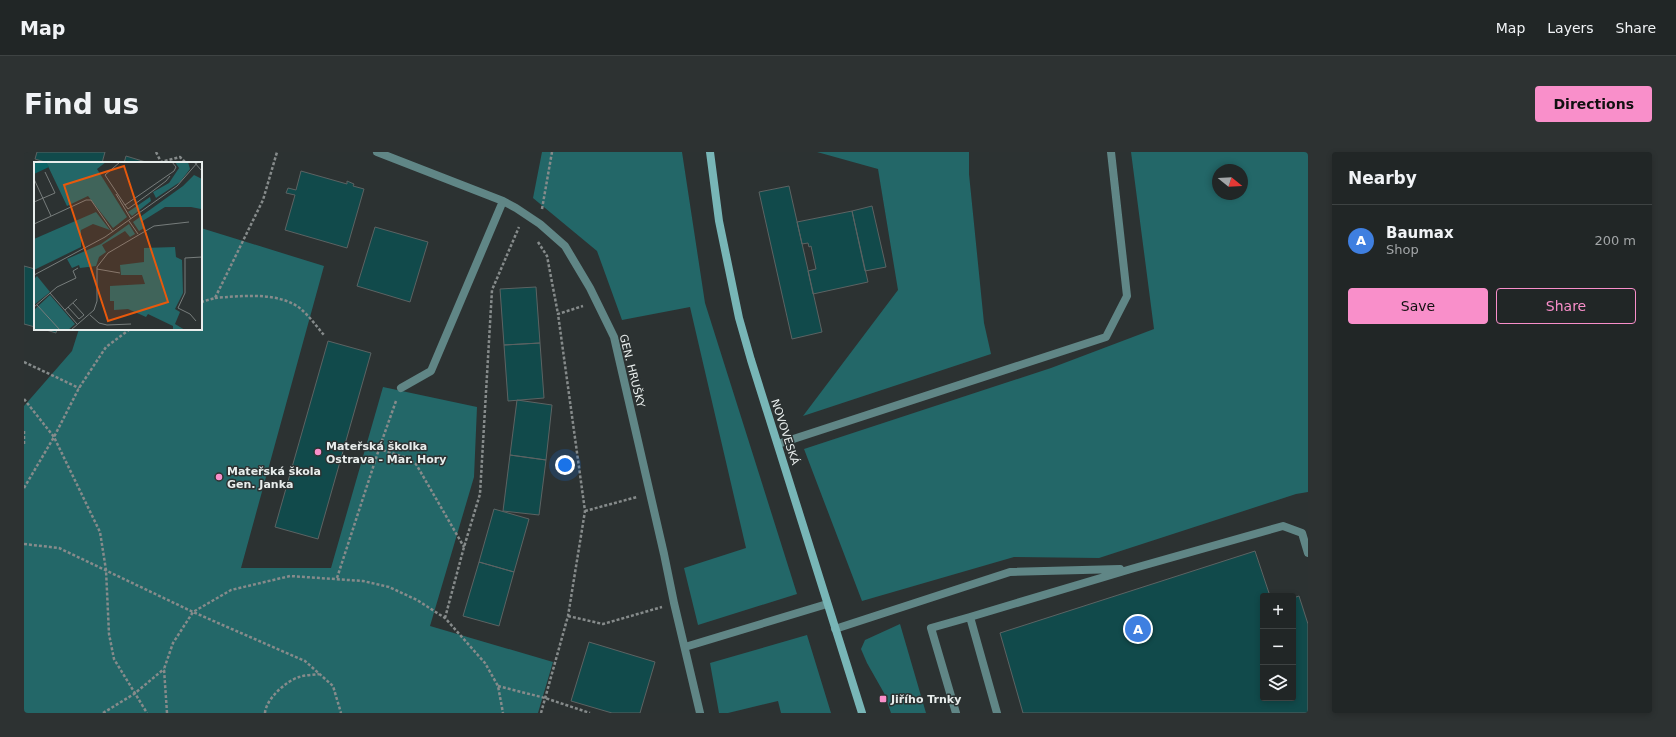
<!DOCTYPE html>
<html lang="en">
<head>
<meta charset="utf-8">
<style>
  body { margin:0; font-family:"DejaVu Sans",sans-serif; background:#2d3232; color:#f1f3f6 }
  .controls { position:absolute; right:12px; bottom:12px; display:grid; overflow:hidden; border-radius:4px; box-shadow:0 2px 6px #0003 }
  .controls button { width:36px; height:36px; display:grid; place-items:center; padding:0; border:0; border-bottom:1px solid #3e4343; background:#212626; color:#f1f3f6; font:20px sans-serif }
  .compass { position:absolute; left:1188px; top:12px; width:36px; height:36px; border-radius:50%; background:#212626; box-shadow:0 2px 6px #0003; rotate:108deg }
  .you { position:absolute; left:541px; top:313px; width:14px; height:14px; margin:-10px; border:3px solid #fff; border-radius:50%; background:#1a73e8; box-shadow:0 0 0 6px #1a73e833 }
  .badge { display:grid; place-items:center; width:26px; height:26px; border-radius:50%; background:#f98fca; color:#fff; font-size:13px; font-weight:700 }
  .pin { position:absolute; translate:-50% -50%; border:2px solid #fff; box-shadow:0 1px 4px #0006 }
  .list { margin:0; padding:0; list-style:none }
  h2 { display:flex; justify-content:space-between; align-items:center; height:52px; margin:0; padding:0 16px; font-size:17px }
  h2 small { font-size:13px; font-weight:400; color:#a2a5a7 }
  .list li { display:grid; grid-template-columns:26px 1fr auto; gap:12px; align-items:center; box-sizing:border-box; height:72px; padding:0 16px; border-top:1px solid #3e4343 }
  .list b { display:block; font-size:15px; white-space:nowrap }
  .list p { margin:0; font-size:13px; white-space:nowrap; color:#a2a5a7 }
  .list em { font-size:13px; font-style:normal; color:#a2a5a7 }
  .actions { display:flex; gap:8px; padding:12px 16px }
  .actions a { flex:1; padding:9px 0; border:1px solid #f98fca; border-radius:4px; text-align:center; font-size:14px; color:#f98fca }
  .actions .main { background:#f98fca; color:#111 }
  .icon { flex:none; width:22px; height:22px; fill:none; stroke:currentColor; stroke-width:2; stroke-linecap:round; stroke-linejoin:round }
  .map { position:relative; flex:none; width:1284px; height:561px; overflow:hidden; border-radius:4px }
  header { display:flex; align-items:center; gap:24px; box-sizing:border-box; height:56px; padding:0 20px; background:#212626; border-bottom:1px solid #3e4343 }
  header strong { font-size:19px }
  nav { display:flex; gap:22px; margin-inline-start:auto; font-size:14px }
  .intro { display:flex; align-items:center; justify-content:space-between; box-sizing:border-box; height:96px; padding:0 24px }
  h1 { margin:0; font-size:28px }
  .button { padding:10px 18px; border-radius:4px; background:#f98fca; color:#111; font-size:14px; font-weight:700 }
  main { display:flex; gap:24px; padding:0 24px }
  aside { flex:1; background:#212626; border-radius:4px; box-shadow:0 2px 6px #0003 }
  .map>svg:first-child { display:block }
</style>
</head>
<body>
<header>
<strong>Map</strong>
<nav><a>Map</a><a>Layers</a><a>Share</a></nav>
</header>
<div class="intro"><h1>Find us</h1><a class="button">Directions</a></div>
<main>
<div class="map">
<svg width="1284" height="561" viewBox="0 0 1284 561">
  <rect width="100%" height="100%" fill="#2c3232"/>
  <!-- green -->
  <path fill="#236768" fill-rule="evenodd" d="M 518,0 L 658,0 L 681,151 L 773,442 L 674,473 L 660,416 L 722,396 L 666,155 L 598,168 L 573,99 L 509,46 Z
    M 793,0 L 945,0 L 945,22 L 960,171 L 967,202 L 779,264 L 874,138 L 854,17 Z
    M 1107,0 L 1284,0 L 1284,340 L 1272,342 L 1075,406 L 990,405 L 838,449 L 780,297 L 1027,216 L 1130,177 ZM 1194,18 L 1218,18 L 1218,42 L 1194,42 Z
    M 177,76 L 300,114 L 217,416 L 307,416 L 359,235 L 453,255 L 450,325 L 406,474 L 529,510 L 514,561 L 0,561 L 0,254 L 48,199 L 55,177 L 177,177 Z
    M 876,472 L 902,561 L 867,561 L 860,541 L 843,511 L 837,497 L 841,488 Z
    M 783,483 L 807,561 L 757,561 L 754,549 L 704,561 L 695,561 L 686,511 Z"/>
  <!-- building -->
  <path fill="#114a4b" stroke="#5c6363" d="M 13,0 L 81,0 L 78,11 L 24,11 L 11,7 Z
    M 102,4 L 125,11 L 100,11 Z
    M 277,19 L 323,32 L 323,29 L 330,32 L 329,34 L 340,37 L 323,96 L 261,78 L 271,43 L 262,41 L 264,36 L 272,38 Z
    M 765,34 L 798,180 L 768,187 L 735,40 Z
    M 848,54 L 862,115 L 841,119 L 828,59 Z
    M 828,59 L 844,130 L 789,142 L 784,119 L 792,117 L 787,94 L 785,95 L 784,91 L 778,92 L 773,70 Z
    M 351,75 L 404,90 L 386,150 L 333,134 Z
    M 0,114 L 11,117 L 11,175 L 0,172 Z
    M 512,135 L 516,191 L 480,193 L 476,137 Z
    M 19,177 L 33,177 L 32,181 Z
    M 304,189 L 347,201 L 294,387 L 251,375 Z
    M 516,191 L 520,246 L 484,249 L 480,193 Z
    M 493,248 L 528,253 L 522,308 L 486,303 Z
    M 486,303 L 522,308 L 515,363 L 479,359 Z
    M 470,357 L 505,367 L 490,420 L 455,410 Z
    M 1231,399 L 1246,444 L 1239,444 L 1239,546 L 1269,546 L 1269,446 L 1275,444 L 1284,472 L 1284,561 L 999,561 L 976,481 Z
    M 455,410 L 490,420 L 475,474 L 439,464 Z
    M 565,490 L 631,510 L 616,561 L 588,561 L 547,549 Z"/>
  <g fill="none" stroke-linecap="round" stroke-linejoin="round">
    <!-- path -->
    <path stroke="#868b8b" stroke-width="2.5" stroke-dasharray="3 2" stroke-linecap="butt" d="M 132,0 L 137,10 L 156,5 L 162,11
      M 518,57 L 528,0
      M 514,90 L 523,104 L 534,162
      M 191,146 C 216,144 257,139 278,158 C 286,165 293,175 300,183
      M 177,150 L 191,146 L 239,48 L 253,0
      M 0,210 L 55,236
      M 0,247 L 30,285 L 76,380 L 82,418 L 85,482 L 90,507 L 123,561
      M 372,249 L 355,297 L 383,306 L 392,312 L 440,395
      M 0,279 L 0,294
      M 0,336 L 30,285 L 55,236 L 82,195 L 106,177
      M 561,359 L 613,345
      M 0,392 L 35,396 L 169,460 L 281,509 L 309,534 L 317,561
      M 313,426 L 355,297
      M 544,464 L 579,472 L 638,455
      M 421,466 L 440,395 L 456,342 L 468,138 L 495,75
      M 474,534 L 521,546 L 566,561
      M 79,561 L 110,542 L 140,517
      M 143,561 L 140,517 L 149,491 L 169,460 L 207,438 L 266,424 L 339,429 L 365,435 L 393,448 L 421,466 L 461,511 L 474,534 L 479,561
      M 241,561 C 242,547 262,529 275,525 C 281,523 289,523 295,522
      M 517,561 L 544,464 L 561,359 L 534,162 L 559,154"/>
    <!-- lane -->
    <path stroke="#608686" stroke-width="8" d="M 811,477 L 986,420 L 1096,417
      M 932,561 L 907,476 L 946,465
      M 973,561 L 946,465 L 1107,417 L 1259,374 L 1278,381 L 1284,401"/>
    <!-- street -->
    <path stroke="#608686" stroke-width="8" d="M 353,0 L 479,49 L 492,56 L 516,72 L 541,94 L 566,136 L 590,185 L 640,402 L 650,451 L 676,561
      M 377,236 L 407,219 L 479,49
      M 754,292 L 1082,185 L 1103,144 L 1087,0
      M 661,495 L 803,452"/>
    <!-- secondary -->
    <path stroke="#78b6b7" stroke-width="8" d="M 686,0 L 695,69 L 715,166 L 727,208 L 838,561"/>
  </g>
  <!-- markers -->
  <g fill="#f98fca" stroke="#2c3232" stroke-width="1.5">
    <circle cx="294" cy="300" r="4"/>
    <circle cx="195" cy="325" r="4"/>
    <rect x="855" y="543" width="8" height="8" rx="2"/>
  </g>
  <g text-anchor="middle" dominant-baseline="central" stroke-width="3" stroke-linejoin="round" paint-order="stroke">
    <!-- street labels -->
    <g font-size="11" fill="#e8edec" stroke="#2c3232">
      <text transform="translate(608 219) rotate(76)">GEN. HRUŠKY</text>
      <text transform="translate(761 280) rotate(72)">NOVOVESKÁ</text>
    </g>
    <!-- poi labels -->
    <g font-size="11" font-weight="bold" fill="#e8edec" stroke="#2c3232" text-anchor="start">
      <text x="302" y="294">Mateřská školka<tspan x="302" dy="13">Ostrava - Mar. Hory</tspan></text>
      <text x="203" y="319">Mateřská škola<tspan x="203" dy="13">Gen. Janka</tspan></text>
      <text x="867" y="547">Jiřího Trnky</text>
    </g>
  </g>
  <!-- overview -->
  <g transform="translate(10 10)">
    <rect width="168" height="168" fill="#2c3232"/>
    <path d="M 12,0 L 72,0 L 63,7 L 93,55 L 79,66 L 54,34 L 33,44 ZM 141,0 L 154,0 L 156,7 L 146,20 L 122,36 L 119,30 L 135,21 L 145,6 ZM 160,13 L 168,17 L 168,78 L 167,47 L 157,45 L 131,45 L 107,60 L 110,66 L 105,69 L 99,60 L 149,24 ZM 116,35 L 117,39 L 98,54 L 94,50 ZM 62,50 L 76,68 L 59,62 L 47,68 L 47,85 L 0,108 L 0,77 ZM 95,62 L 101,72 L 96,75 L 91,69 L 68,83 L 72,90 L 65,95 L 62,104 L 46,106 L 45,103 L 38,106 L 33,97 L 67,82 ZM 141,85 L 142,95 L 148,98 L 149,131 L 141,147 L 146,150 L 141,162 L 151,168 L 139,168 L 139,164 L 114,152 L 112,155 L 94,147 L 80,148 L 80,139 L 76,139 L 76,124 L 111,122 L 108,113 L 87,113 L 86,103 L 110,100 L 110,86 ZM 3,114 L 16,130 L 0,143 L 0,117 ZM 16,133 L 41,162 L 34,168 L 0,167 L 0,148 Z" fill="#236768"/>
    <path d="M 0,0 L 12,0 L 15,5 L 0,12 Z" fill="#0b6466"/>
    <path fill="none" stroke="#777d7c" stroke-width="1" d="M 86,0 L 71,13 L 91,43 L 140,9 L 142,5 L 138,0M 160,0 L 168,9M 0,17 L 17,54M 116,31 L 132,19 L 136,14M 82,32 L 97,57M 0,40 L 21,31 L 11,10M 91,43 L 94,47 L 116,31M 95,59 L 104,72M 0,62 L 52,38 L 57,38 L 79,70M 63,107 L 86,111M 0,113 L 71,75 L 143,24 L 164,0M 16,131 L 43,162M 3,143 L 26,168M 0,145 L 23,125 L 42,116 L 39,109 L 44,106M 34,145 L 45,157 L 50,153 L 39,141M 31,148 L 43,137M 56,153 L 65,161 L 73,163 L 97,162M 162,159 L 156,152 L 144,146 L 151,131 L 151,96 L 168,95M 37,168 L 60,148 L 63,139 L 63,105 L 74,91 L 120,64 L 155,60"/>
    <path fill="#e8590c" fill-opacity="0.15" stroke="#e8590c" stroke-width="2" d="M 90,4 L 134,140 L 74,159 L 30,23 Z"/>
    <rect width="168" height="168" fill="none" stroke="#e8edec" stroke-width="2"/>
  </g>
</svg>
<div class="controls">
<button>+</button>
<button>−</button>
<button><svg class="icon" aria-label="layers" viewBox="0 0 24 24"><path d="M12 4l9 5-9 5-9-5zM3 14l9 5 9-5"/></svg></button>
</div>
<svg class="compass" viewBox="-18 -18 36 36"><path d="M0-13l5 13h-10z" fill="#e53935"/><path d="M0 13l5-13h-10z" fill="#a2a5a7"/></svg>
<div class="you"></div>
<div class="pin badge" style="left:1114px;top:477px;background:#3f7fe0">A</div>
</div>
<aside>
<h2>Nearby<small></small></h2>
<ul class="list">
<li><span class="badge" style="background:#3f7fe0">A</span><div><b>Baumax</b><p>Shop</p></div><em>200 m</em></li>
</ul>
<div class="actions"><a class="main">Save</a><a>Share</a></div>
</aside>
</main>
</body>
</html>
